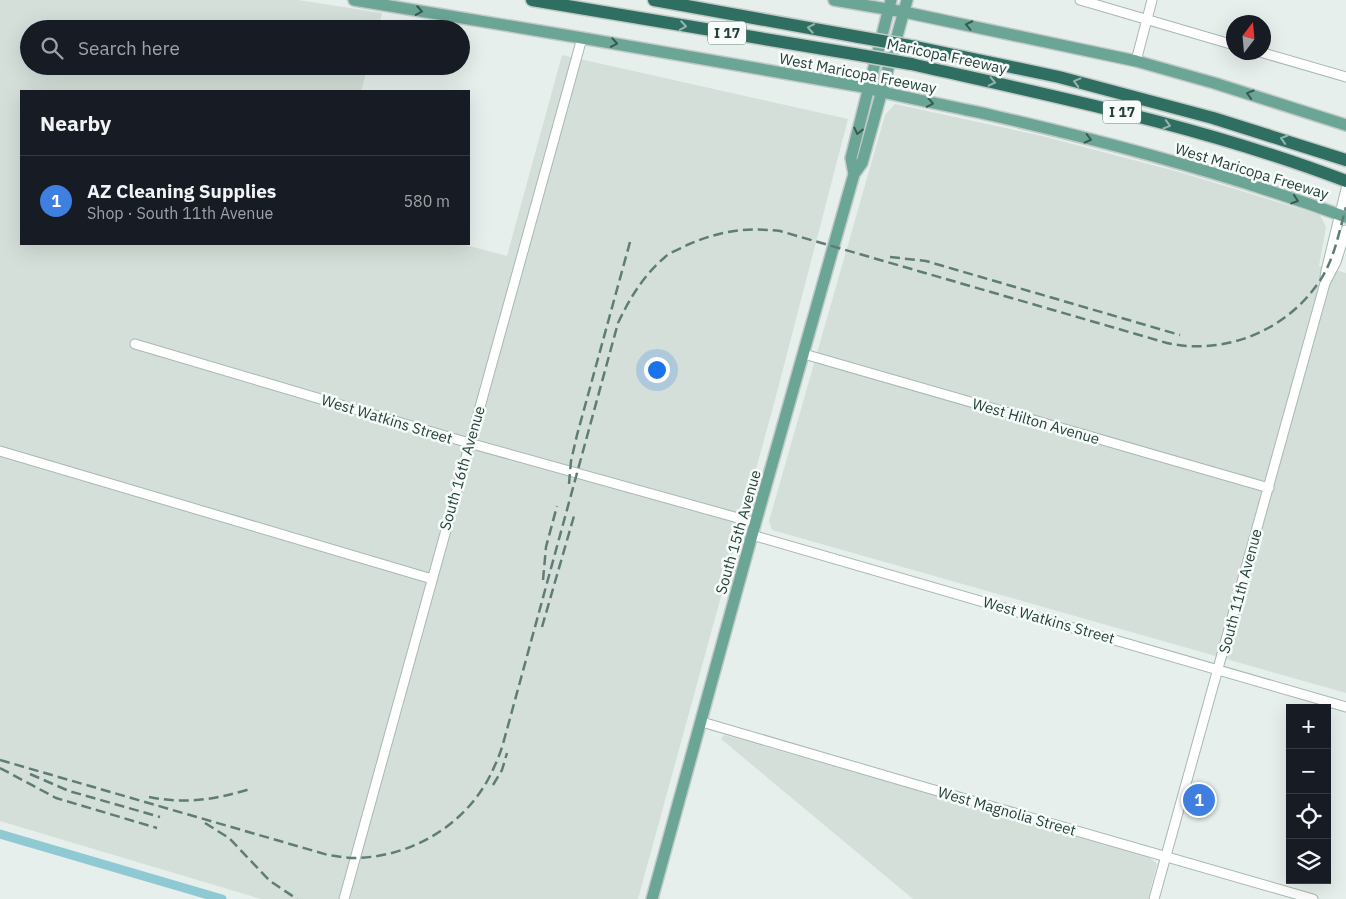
<!DOCTYPE html>
<html lang="en">
<head>
<meta charset="utf-8">
<style>
  body { margin:0; font-family:"IBM Plex Sans",sans-serif; background:#20242c; color:#f1f3f6 }
  .controls { position:absolute; right:15px; bottom:15px; display:grid; overflow:hidden; border-radius:0px; box-shadow:0 5px 20px #0002 }
  .controls button { width:45px; height:45px; display:grid; place-items:center; padding:0; border:0; border-bottom:1px solid #363941; background:#171b24; color:#f1f3f6; font:25px sans-serif }
  .compass { position:absolute; left:1226px; top:15px; width:45px; height:45px; border-radius:50%; background:#171b24; box-shadow:0 5px 20px #0002; rotate:16deg }
  .you { position:absolute; left:656px; top:369px; width:18px; height:18px; margin:-12px; border:4px solid #fff; border-radius:50%; background:#1a73e8; box-shadow:0 0 0 8px #1a73e833 }
  .badge { display:grid; place-items:center; width:32px; height:32px; border-radius:50%; background:#1a73e8; color:#fff; font-size:16px; font-weight:700 }
  .pin { position:absolute; translate:-50% -50%; border:2px solid #fff; box-shadow:0 1px 5px #0006 }
  .list { margin:0; padding:0; list-style:none }
  h2 { display:flex; justify-content:space-between; align-items:center; height:65px; margin:0; padding:0 20px; font-size:21px }
  h2 small { font-size:16px; font-weight:400; color:#9ea1a6 }
  .list li { display:grid; grid-template-columns:32px 1fr auto; gap:15px; align-items:center; box-sizing:border-box; height:90px; padding:0 20px; border-top:1px solid #363941 }
  .list b { display:block; font-size:19px; white-space:nowrap }
  .list p { margin:0; font-size:16px; white-space:nowrap; color:#9ea1a6 }
  .list em { font-size:16px; font-style:normal; color:#9ea1a6 }
  .icon { flex:none; width:28px; height:28px; fill:none; stroke:currentColor; stroke-width:2; stroke-linecap:round; stroke-linejoin:round }
  .map { position:relative; flex:none; width:1346px; height:899px; overflow:hidden }
  .search { position:absolute; background:#171b24; box-shadow:0 5px 20px #0002; left:20px; top:20px; width:450px; height:55px; display:flex; align-items:center; gap:12px; box-sizing:border-box; padding:0 18px; border-radius:28px; color:#9ea1a6; font-size:19px }
  .panel { position:absolute; background:#171b24; box-shadow:0 5px 20px #0002; left:20px; top:90px; width:450px; height:155px; border-radius:0px }
  .map>svg:first-child { display:block }
</style>
</head>
<body>
<div class="map">
<svg width="1346" height="899" viewBox="0 0 1346 899">
  <rect width="100%" height="100%" fill="#e6efeb"/>
  <!-- built -->
  <path fill="#d4dfda" d="M 0,0 L 298,0 L 382,13 L 378,29 L 29,29 L 29,66 L 368,66 L 361,91 L 21,91 L 21,244 L 462,244 L 507,256 L 562,55 L 848,119 L 775,400 L 638,899 L 261,899 L 0,821 Z
    M 895,104 L 1042,136 L 1179,172 L 1320,215 L 1326,227 L 1319,266 L 1346,273 L 1346,693 L 772,530 L 769,521 L 885,115 Z
    M 724,735 L 1147,855 L 1157,864 L 1148,899 L 913,899 L 721,739 Z"/>
  <g fill="none" stroke-linecap="round" stroke-linejoin="round">
    <!-- canal -->
    <path stroke="#8ec9d4" stroke-width="9" d="M 0,834 L 222,899"/>
    <defs>
      <path id="minor" d="M 1080,0 L 1234,45
        M 1260,52 L 1346,77
        M 1136,61 L 1152,0
        M 1325,278 L 1326,271 L 1346,189
        M 135,344 L 469,443 L 756,523
        M 804,354 L 1269,488
        M 0,451 L 432,579
        M 752,535 L 1346,707
        M 702,722 L 917,785 L 1313,899
        M 344,899 L 582,38
        M 1154,899 L 1325,283 L 1336,262 L 1346,230"/>
      <path id="major" d="M 354,0 L 582,38 L 858,86 C 904,98 952,106 999,117 C 1116,144 1233,176 1346,217
        M 834,0 L 904,12 L 1136,61 L 1214,83 L 1346,125
        M 854,174 L 851,158 L 891,0
        M 652,899 L 752,535 L 854,174 L 862,163 L 907,0"/>
      <path id="highway" d="M 532,0 L 854,54
        M 654,0 L 859,37
        M 916,47 L 1059,77 L 1213,118 L 1346,160
        M 911,64 C 1057,97 1205,127 1346,181"/>
    </defs>
    <!-- minor casing -->
    <use href="#minor" stroke="#a8b8b2" stroke-width="11"/>
    <!-- major casing -->
    <use href="#major" stroke="#c2cac8" stroke-width="14"/>
    <!-- highway casing -->
    <use href="#highway" stroke="#c2cac8" stroke-width="15"/>
    <!-- minor -->
    <use href="#minor" stroke="#fff" stroke-width="9"/>
    <!-- major -->
    <use href="#major" stroke="#6aa596" stroke-width="11"/>
    <!-- highway -->
    <use href="#highway" stroke="#2f6f62" stroke-width="12"/>
    <!-- rail -->
    <path stroke="#5f7d75" stroke-width="2.5" stroke-dasharray="10 5" stroke-linecap="butt" d="M 890,257 L 926,261 L 1180,335
      M 569,484 L 571,461 L 577,435 L 630,242
      M 543,580 L 546,547 L 557,506
      M 542,627 L 574,516
      M 0,760 L 328,855 C 337,856 346,858 355,858 C 415,857 472,821 495,765 C 500,755 503,744 506,733 L 618,323 C 630,298 643,276 664,258 C 670,252 680,249 687,245 C 720,231 745,227 780,231 L 1167,343 C 1226,356 1288,330 1321,279 C 1335,257 1339,231 1346,207
      M 0,768 L 56,798 L 157,828
      M 30,774 L 69,791 L 160,817
      M 493,785 L 502,770 L 507,753
      M 149,797 C 186,804 214,800 250,789
      M 205,823 L 229,838 L 270,881 L 297,899"/>
    <defs>
      <path id="highway-bridge" d="M 859,37 L 916,47
        M 854,54 L 911,64"/>
    </defs>
    <!-- highway-bridge casing -->
    <use href="#highway-bridge" stroke="#c2cac8" stroke-width="15" stroke-linecap="butt"/>
    <!-- highway-bridge -->
    <use href="#highway-bridge" stroke="#2f6f62" stroke-width="12"/>
  </g>
  <!-- one-way arrows -->
  <defs><path id="oneway-chevron" d="M-2-3.5L2.5 0L-2 3.5" fill="none" stroke-width="1.6" stroke-linecap="round" stroke-linejoin="round" transform="scale(1.25)"/></defs>
  <g stroke="#365b51">
    <use href="#oneway-chevron" transform="translate(419 11) rotate(9)"/>
    <use href="#oneway-chevron" transform="translate(969 25) rotate(-168)"/>
    <use href="#oneway-chevron" transform="translate(614 43) rotate(10)"/>
    <use href="#oneway-chevron" transform="translate(1250 94) rotate(-163)"/>
    <use href="#oneway-chevron" transform="translate(930 103) rotate(11)"/>
    <use href="#oneway-chevron" transform="translate(858 131) rotate(103)"/>
    <use href="#oneway-chevron" transform="translate(1088 139) rotate(14)"/>
    <use href="#oneway-chevron" transform="translate(1295 200) rotate(18)"/>
  </g>
  <g stroke="#93b5ae">
    <use href="#oneway-chevron" transform="translate(683 26) rotate(9)"/>
    <use href="#oneway-chevron" transform="translate(811 28) rotate(-170)"/>
    <use href="#oneway-chevron" transform="translate(992 82) rotate(13)"/>
    <use href="#oneway-chevron" transform="translate(1077 82) rotate(-165)"/>
    <use href="#oneway-chevron" transform="translate(1167 125) rotate(16)"/>
    <use href="#oneway-chevron" transform="translate(1284 139) rotate(-163)"/>
  </g>
  <g text-anchor="middle" dominant-baseline="central" stroke-width="5" stroke-linejoin="round" paint-order="stroke">
    <!-- shield labels -->
    <g fill="#f7fbf9" stroke="#637a73" stroke-width="1">
      <rect x="708" y="21.5" width="38" height="23" rx="4"/>
      <rect x="1103" y="100.5" width="38" height="23" rx="4"/>
    </g>
    <g font-size="14" font-weight="bold" fill="#24423a">
      <text x="727" y="33">I 17</text>
      <text x="1122" y="112">I 17</text>
    </g>
    <!-- street labels -->
    <g font-size="15" fill="#24423a" stroke="#f7fbf9">
      <text transform="translate(947 56) rotate(12)">Maricopa Freeway</text>
      <text transform="translate(858 73) rotate(11)">West Maricopa Freeway</text>
      <text transform="translate(1252 171) rotate(17)">West Maricopa Freeway</text>
      <text transform="translate(387 419) rotate(17)">West Watkins Street</text>
      <text transform="translate(1036 421) rotate(16)">West Hilton Avenue</text>
      <text transform="translate(462 468) rotate(-74)">South 16th Avenue</text>
      <text transform="translate(738 532) rotate(-74)">South 15th Avenue</text>
      <text transform="translate(1240 591) rotate(-75)">South 11th Avenue</text>
      <text transform="translate(1049 620) rotate(16)">West Watkins Street</text>
      <text transform="translate(1007 811) rotate(16)">West Magnolia Street</text>
    </g>
  </g>
</svg>
<div class="controls">
<button>+</button>
<button>−</button>
<button><svg class="icon" aria-label="locate" viewBox="0 0 24 24"><circle cx="12" cy="12" r="6"/><path d="M12 2v4M12 18v4M2 12h4M18 12h4"/></svg></button>
<button><svg class="icon" aria-label="layers" viewBox="0 0 24 24"><path d="M12 4l9 5-9 5-9-5zM3 14l9 5 9-5"/></svg></button>
</div>
<svg class="compass" viewBox="-18 -18 36 36"><path d="M0-13l5 13h-10z" fill="#e53935"/><path d="M0 13l5-13h-10z" fill="#9ea1a6"/></svg>
<div class="you"></div>
<div class="pin badge" style="left:1199px;top:800px;background:#3f7fe0">1</div>
<div class="search"><svg class="icon" aria-label="search" viewBox="0 0 24 24"><circle cx="10" cy="10" r="6"/><path d="M15 15l6 6"/></svg>Search here</div>
<section class="panel">
<h2>Nearby<small></small></h2>
<ul class="list">
<li><span class="badge" style="background:#3f7fe0">1</span><div><b>AZ Cleaning Supplies</b><p>Shop · South 11th Avenue</p></div><em>580 m</em></li>
</ul>
</section>
</div>
</body>
</html>
